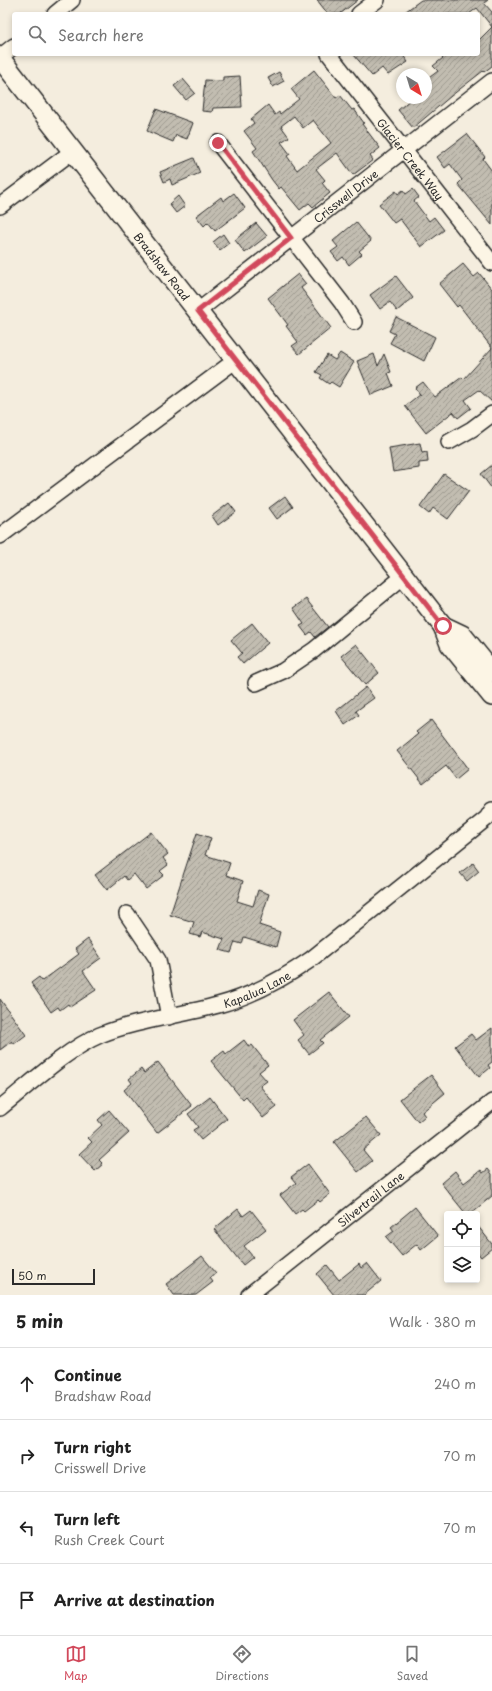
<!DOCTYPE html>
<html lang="en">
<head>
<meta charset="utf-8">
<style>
  body { margin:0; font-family:"Playpen Sans",sans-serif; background:#f2f2f2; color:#222 }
  .controls { position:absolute; right:12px; bottom:12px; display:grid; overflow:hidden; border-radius:4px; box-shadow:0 2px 6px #0003 }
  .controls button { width:36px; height:36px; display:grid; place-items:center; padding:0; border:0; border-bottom:1px solid #e0e0e0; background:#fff; color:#222; font:20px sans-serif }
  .compass { position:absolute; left:396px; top:68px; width:36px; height:36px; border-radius:50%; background:#fff; box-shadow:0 2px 6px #0003; rotate:142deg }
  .scale { position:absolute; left:12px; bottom:10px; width:83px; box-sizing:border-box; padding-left:4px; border:2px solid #2b2b2b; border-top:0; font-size:11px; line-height:14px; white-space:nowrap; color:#2b2b2b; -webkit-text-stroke:3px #fcf5e5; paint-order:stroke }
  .stop { position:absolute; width:12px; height:12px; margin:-9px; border:3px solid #d1495b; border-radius:50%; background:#fff }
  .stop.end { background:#d1495b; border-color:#fff; box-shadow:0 1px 4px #0008 }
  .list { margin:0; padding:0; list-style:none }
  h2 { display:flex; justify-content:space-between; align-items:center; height:52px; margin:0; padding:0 16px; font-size:17px }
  h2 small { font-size:13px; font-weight:400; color:#767676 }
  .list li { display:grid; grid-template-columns:26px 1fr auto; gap:12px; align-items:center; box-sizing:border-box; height:72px; padding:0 16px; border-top:1px solid #e0e0e0 }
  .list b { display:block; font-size:15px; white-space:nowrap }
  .list p { margin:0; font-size:13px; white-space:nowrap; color:#767676 }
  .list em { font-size:13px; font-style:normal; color:#767676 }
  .icon { flex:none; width:22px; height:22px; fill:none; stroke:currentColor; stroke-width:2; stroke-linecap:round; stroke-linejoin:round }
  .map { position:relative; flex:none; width:492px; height:1295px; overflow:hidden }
  .search { position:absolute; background:#fff; box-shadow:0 2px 6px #0003; left:12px; right:12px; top:12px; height:44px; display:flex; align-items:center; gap:10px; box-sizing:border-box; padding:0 14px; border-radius:4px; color:#767676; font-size:15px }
  .sheet { height:340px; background:#fff }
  nav { display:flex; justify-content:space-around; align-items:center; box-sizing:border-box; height:56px; border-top:1px solid #e0e0e0; background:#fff; font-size:11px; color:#767676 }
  nav a { display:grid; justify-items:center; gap:2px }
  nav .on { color:#d1495b }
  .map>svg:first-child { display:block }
</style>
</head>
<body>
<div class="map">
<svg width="492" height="1295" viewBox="0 0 492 1295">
  <defs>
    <pattern id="building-hatch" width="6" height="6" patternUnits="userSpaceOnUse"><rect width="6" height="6" fill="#c2bdb1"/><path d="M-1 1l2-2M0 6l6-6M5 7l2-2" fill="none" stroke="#9e9a90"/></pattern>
  </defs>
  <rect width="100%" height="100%" fill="#f4edde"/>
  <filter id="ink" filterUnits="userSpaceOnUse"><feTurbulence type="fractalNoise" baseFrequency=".025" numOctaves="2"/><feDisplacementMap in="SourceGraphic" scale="8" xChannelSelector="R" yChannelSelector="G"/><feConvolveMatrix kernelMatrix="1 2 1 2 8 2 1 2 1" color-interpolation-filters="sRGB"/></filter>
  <g filter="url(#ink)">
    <!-- building -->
    <path fill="url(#building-hatch)" stroke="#2b2b2b" fill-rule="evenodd" d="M 317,0 L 358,0 L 340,14 L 328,14 Z
      M 421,0 L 488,0 L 484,3 L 492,12 L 492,27 L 477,8 L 469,14 L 402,14 Z
      M 492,27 L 492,66 L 484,72 L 483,71 L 451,96 L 413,128 L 398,110 L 412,98 L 426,98 L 426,80 L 438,71 L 433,66 L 443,58 L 441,54 L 478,54 L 478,41 Z
      M 353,54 L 402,54 L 408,62 L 388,75 L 382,68 L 372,76 Z
      M 314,70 L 336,98 L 340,95 L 352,110 L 354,109 L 364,123 L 362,124 L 380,148 L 370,156 L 373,160 L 353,175 L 337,153 L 316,169 L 325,180 L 322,183 L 330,193 L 313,207 L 309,203 L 300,210 L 281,187 L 279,189 L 272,180 L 253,151 L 257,148 L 244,131 L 254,123 L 251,119 L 268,105 L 275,115 L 279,112 L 280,114 L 299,99 L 291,89 ZM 294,116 L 303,128 L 313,120 L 331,143 L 297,170 L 287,156 L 290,154 L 281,142 L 289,137 L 281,126 Z
      M 279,72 L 284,81 L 273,87 L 268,78 Z
      M 240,76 L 242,107 L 213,108 L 212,112 L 202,111 L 205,80 L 223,81 L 223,77 Z
      M 183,79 L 195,93 L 186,100 L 174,86 Z
      M 156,109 L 193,123 L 187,139 L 176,135 L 173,142 L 147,131 Z
      M 467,134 L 485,157 L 483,159 L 492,171 L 492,225 L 458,184 L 462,180 L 450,164 L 445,168 L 437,157 Z
      M 194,158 L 200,173 L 172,185 L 170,179 L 164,182 L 160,172 Z
      M 413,189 L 419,197 L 414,201 L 429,221 L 434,217 L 444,230 L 421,247 L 400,219 L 394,223 L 379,204 L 396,191 L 398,194 L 403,190 L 406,194 Z
      M 234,193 L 245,208 L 215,231 L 208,222 L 204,226 L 196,216 L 221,197 L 223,201 Z
      M 178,196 L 185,206 L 176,213 L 169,204 Z
      M 356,222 L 371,241 L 359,251 L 362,254 L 349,265 L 343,257 L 338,261 L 331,252 L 338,247 L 333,241 Z
      M 256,223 L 267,236 L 245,253 L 235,240 Z
      M 223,234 L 229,243 L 220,250 L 213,242 Z
      M 463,264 L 474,277 L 479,273 L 492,289 L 492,402 L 479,390 L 465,400 L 471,408 L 458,418 L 453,412 L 426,433 L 405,406 L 420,394 L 415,388 L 423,382 L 435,397 L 462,377 L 464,379 L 492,348 L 459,305 L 457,307 L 439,284 Z
      M 298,274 L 306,284 L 301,288 L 331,328 L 299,354 L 292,346 L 298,342 L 286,326 L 288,325 L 268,298 Z
      M 396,276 L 413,298 L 397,311 L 390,302 L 380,309 L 370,295 Z
      M 396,317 L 435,337 L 424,361 L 390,343 L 395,334 L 389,331 Z
      M 340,353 L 354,362 L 339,387 L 331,382 L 329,384 L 320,378 L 322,375 L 316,372 L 327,355 L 335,360 Z
      M 374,354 L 378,366 L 384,354 L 391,372 L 388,373 L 393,386 L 371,395 L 357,361 Z
      M 420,443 L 422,453 L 427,452 L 428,462 L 419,463 L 419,468 L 393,472 L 389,448 Z
      M 492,465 L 492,489 L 481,474 Z
      M 444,474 L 469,491 L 448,519 L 433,508 L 429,514 L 420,507 Z
      M 285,496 L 293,507 L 277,519 L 269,508 Z
      M 229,503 L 236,512 L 218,525 L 212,516 Z
      M 306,599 L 328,627 L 315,637 L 311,632 L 307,635 L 300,626 L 304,624 L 293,608 Z
      M 252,623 L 268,643 L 243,664 L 237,657 L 242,653 L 231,640 Z
      M 356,644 L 379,673 L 365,685 L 341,656 Z
      M 366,687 L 374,698 L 356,711 L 359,715 L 345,725 L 336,711 Z
      M 431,720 L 468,769 L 456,779 L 446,766 L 423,784 L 397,751 L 418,734 L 416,732 Z
      M 151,832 L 168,854 L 163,858 L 168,865 L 160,871 L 164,875 L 146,889 L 134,874 L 127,880 L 124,876 L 107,890 L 95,875 Z
      M 197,833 L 211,838 L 205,855 L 230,863 L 226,875 L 243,881 L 237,901 L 253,906 L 258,890 L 269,894 L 259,925 L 280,932 L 276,947 L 244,937 L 242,944 L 235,942 L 231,953 L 220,950 L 224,939 L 202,932 L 200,937 L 190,934 L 194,922 L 170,915 Z
      M 473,863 L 479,871 L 467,881 L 460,873 Z
      M 88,939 L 101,958 L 83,971 L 96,990 L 70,1007 L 68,1004 L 60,1010 L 58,1007 L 51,1012 L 31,983 L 39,977 L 42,981 L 79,954 L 75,949 Z
      M 329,992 L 349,1017 L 320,1040 L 323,1043 L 309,1054 L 298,1040 L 304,1035 L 293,1020 Z
      M 0,999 L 26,1035 L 14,1044 L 12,1041 L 0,1050 Z
      M 492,1028 L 492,1062 L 488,1065 L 490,1068 L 479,1077 L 455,1046 L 471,1034 L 476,1040 Z
      M 244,1040 L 249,1047 L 252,1045 L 268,1065 L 259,1072 L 267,1081 L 260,1086 L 277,1107 L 263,1118 L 246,1097 L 243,1100 L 211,1061 L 224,1051 L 226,1054 Z
      M 158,1062 L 192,1106 L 157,1133 L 124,1090 L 132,1083 L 129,1079 L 141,1069 L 144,1073 Z
      M 431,1075 L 445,1093 L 422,1112 L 425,1116 L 418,1122 L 400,1099 Z
      M 210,1097 L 227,1119 L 201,1140 L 193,1130 L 198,1127 L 188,1114 Z
      M 109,1110 L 129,1133 L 99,1160 L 103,1164 L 95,1171 L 79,1154 L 92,1142 L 88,1138 L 102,1125 L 98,1120 Z
      M 366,1117 L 381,1135 L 363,1150 L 372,1161 L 358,1172 L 334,1142 Z
      M 308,1164 L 330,1194 L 320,1202 L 318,1200 L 304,1211 L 302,1209 L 295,1214 L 280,1195 L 296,1183 L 291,1177 Z
      M 488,1169 L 492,1174 L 492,1196 L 470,1214 L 466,1214 L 441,1183 L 455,1171 L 464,1183 L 481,1170 L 483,1173 Z
      M 415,1207 L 438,1236 L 421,1250 L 417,1244 L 402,1256 L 386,1237 L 394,1231 L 391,1227 Z
      M 238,1209 L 243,1216 L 251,1210 L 266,1229 L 244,1246 L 253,1257 L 243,1265 L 214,1229 Z
      M 477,1225 L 492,1244 L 492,1248 L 481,1257 L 477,1252 Z
      M 202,1256 L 216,1273 L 210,1278 L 213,1282 L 196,1295 L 174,1295 L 166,1284 Z
      M 367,1263 L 381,1281 L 364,1295 L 334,1295 L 317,1274 L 327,1265 L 339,1280 L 359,1264 L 361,1268 Z"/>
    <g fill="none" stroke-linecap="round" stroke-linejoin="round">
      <defs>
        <g id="minor">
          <path d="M 55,14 L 72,0"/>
          <path d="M 359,14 L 377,0"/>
          <path id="s1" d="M 329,54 L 492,263"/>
          <path d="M 0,57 L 14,46"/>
          <path d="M 218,143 L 342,303 L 354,322"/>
          <path d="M 0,206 L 73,151"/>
          <path id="s2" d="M 198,311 L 492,81"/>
          <path d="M 449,442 L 472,429 L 492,414"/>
          <path d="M 0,536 L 236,360"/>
          <path d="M 256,683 L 283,671 L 314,650 L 404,576"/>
          <path d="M 127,914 L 158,960 L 169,1017"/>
          <path id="s3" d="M 0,1108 C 29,1085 67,1049 100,1035 C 138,1020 179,1016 218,1005 C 252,996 281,980 310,960 L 487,818 L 492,810"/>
          <path id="s4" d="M 249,1295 L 492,1102"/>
        </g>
        <g id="major">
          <path id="s5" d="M 0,58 L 443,626 L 450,644 L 492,696"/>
          <path d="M 443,626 L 462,635 L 492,672"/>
        </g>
      </defs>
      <!-- minor casing -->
      <use href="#minor" stroke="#2b2b2b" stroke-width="18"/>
      <!-- major casing -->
      <use href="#major" stroke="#2b2b2b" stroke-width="22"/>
      <!-- minor -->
      <use href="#minor" stroke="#fcf5e5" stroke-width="15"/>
      <!-- major -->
      <use href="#major" stroke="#fcf5e5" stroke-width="19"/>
    </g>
  </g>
  <g fill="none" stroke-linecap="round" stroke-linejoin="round" filter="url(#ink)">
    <!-- route -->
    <path stroke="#d1495b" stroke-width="5" d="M 218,143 L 291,238 L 198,311 L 443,626"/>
  </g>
  <g text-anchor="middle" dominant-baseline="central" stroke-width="3" stroke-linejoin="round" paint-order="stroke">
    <!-- street labels -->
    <g font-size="11" fill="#2b2b2b" stroke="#fcf5e5">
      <text stroke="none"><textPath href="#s1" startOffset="133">Glacier Creek Way</textPath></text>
      <text stroke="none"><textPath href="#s2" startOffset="187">Crisswell Drive</textPath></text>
      <text stroke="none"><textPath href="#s5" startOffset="264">Bradshaw Road</textPath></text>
      <text stroke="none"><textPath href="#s3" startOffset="288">Kapalua Lane</textPath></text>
      <text stroke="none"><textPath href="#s4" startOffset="155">Silvertrail Lane</textPath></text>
    </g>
  </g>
</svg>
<div class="controls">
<button><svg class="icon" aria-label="locate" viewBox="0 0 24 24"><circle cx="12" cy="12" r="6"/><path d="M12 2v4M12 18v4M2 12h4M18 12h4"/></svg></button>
<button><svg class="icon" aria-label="layers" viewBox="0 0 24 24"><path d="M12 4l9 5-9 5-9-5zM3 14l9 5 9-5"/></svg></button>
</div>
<svg class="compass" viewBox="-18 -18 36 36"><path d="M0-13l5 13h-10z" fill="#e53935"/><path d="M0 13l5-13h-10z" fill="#767676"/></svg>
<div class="scale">50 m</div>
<div class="stop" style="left:443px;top:626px"></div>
<div class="stop end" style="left:218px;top:143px"></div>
<div class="search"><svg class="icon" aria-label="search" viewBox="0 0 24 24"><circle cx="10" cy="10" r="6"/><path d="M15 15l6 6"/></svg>Search here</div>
</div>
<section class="sheet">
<h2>5 min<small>Walk · 380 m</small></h2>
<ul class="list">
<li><svg class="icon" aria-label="ahead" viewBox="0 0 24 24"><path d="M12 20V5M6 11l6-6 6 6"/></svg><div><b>Continue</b><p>Bradshaw Road</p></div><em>240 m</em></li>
<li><svg class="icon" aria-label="right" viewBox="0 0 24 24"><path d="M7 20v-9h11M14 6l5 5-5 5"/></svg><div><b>Turn right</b><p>Crisswell Drive</p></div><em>70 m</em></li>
<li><svg class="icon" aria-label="left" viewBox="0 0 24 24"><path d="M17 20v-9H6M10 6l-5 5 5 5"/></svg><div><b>Turn left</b><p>Rush Creek Court</p></div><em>70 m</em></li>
<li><svg class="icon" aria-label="arrive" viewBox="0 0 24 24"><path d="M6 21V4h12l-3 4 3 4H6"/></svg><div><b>Arrive at destination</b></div></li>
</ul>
</section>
<nav>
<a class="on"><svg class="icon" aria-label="map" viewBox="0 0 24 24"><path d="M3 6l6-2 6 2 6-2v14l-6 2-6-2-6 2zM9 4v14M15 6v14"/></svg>Map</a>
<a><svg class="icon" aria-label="directions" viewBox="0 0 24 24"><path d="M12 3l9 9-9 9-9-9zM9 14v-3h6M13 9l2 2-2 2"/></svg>Directions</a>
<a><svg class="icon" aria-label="saved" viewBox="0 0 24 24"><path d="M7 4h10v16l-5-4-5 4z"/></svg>Saved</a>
</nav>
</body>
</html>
